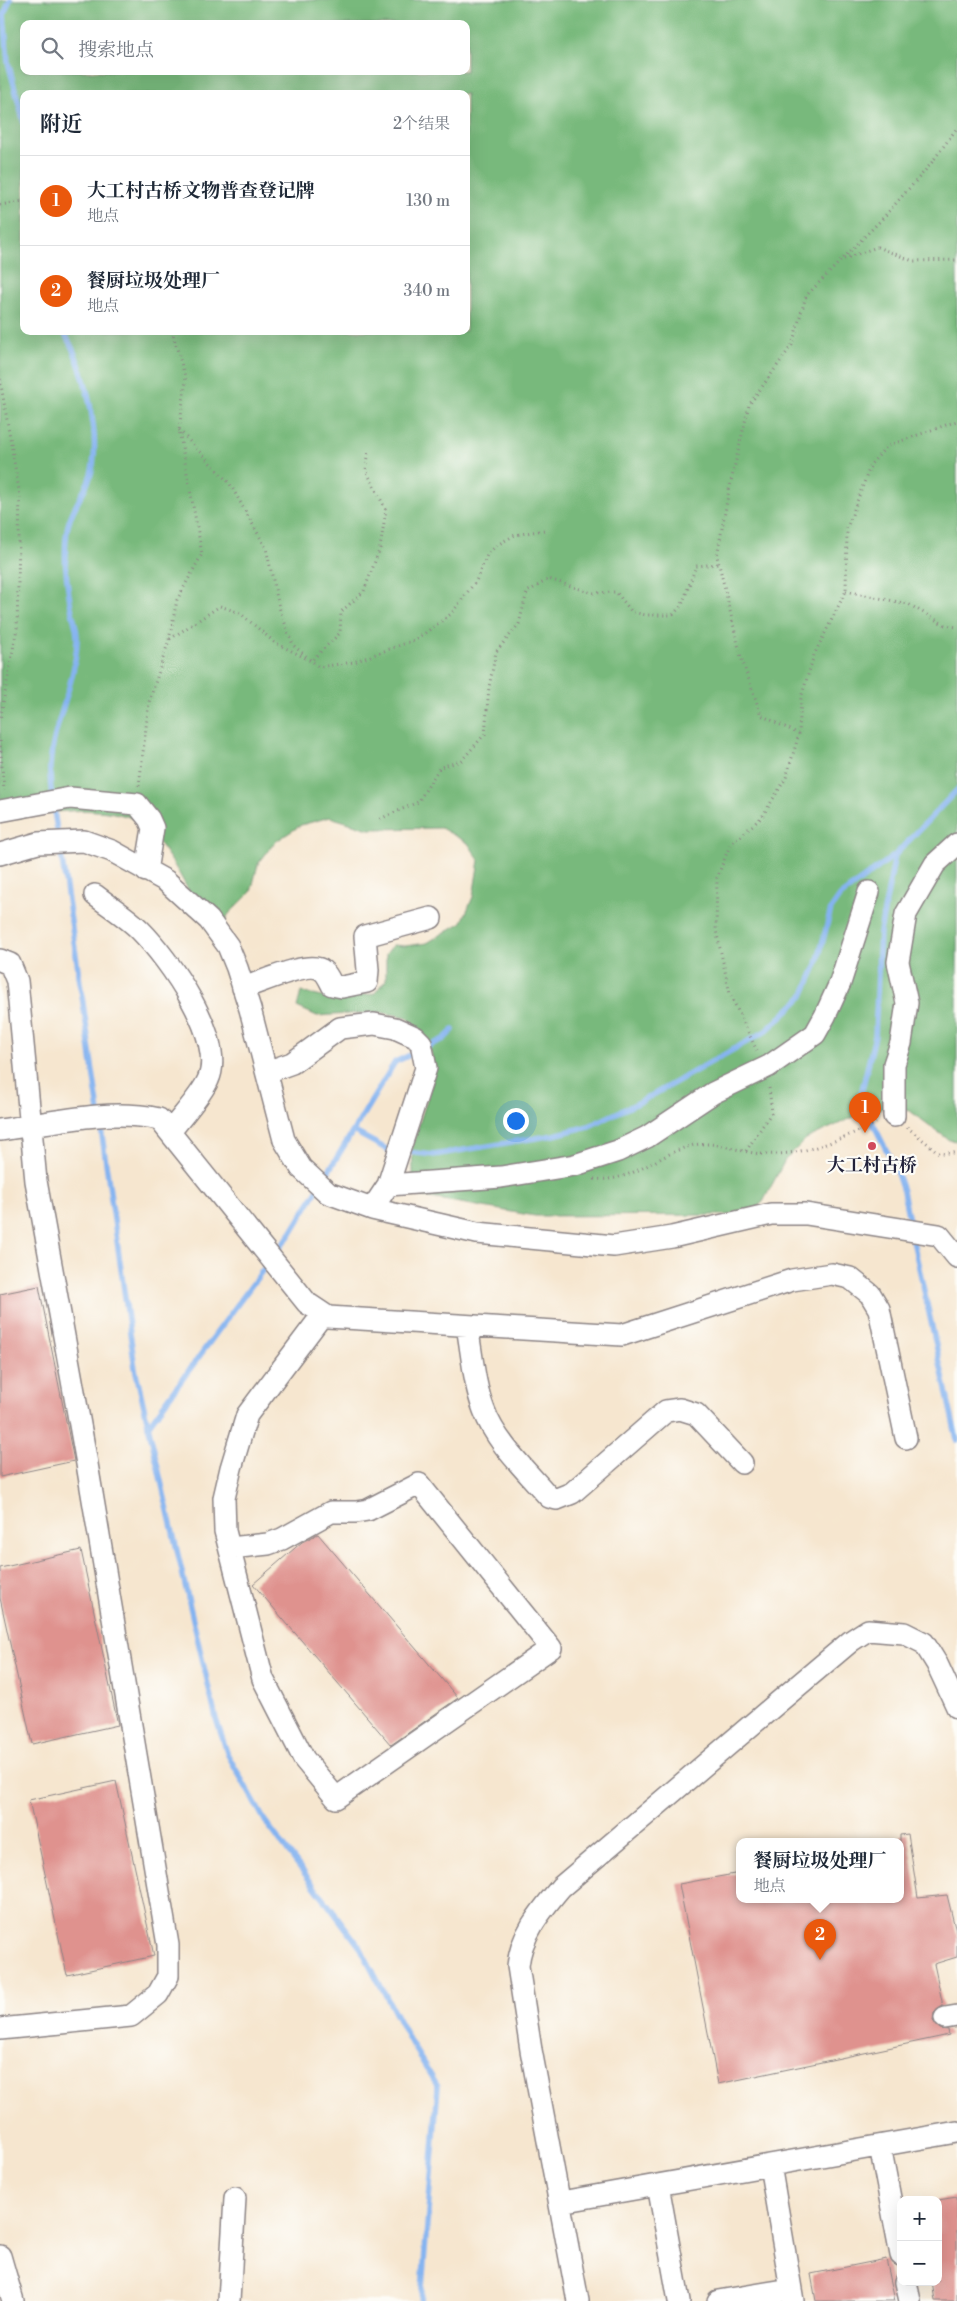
<!DOCTYPE html>
<html lang="zh">
<head>
<meta charset="utf-8">
<style>
  body { margin:0; font-family:"Libre Bodoni","Noto Serif SC",serif; background:#f2f2f3; color:#1f2937 }
  .controls { position:absolute; right:15px; bottom:15px; display:grid; overflow:hidden; border-radius:10px; box-shadow:0 5px 20px #0002 }
  .controls button { width:45px; height:45px; display:grid; place-items:center; padding:0; border:0; border-bottom:1px solid #e0e1e3; background:#fff; color:#1f2937; font:25px sans-serif }
  .you { position:absolute; left:515px; top:1120px; width:18px; height:18px; margin:-12px; border:4px solid #fff; border-radius:50%; background:#1a73e8; box-shadow:0 0 0 8px #1a73e833 }
  .badge { display:grid; place-items:center; width:32px; height:32px; border-radius:50%; background:#ea580c; color:#fff; font-size:16px; font-weight:700 }
  .pin { position:absolute; translate:-50% -41px; filter:drop-shadow(0 1px 2px #0008) }
  .pin::after { content:''; position:absolute; top:26px; width:18px; height:15px; background:inherit; clip-path:polygon(0 0,100% 0,50% 100%) }
  .popup { position:absolute; left:736px; top:1838px; width:168px; height:65px; box-sizing:border-box; display:grid; place-content:center; border-radius:10px; background:#fff; filter:drop-shadow(0 1px 4px #0005); font-size:16px; white-space:nowrap; color:#747a83 }
  .popup b { font-size:19px; color:#1f2937 }
  .popup::after { content:''; position:absolute; left:50%; top:100%; margin-left:-10px; border:10px solid transparent; border-top-color:#fff }
  .list { margin:0; padding:0; list-style:none }
  h2 { display:flex; justify-content:space-between; align-items:center; height:65px; margin:0; padding:0 20px; font-size:21px }
  h2 small { font-size:16px; font-weight:400; color:#747a83 }
  .list li { display:grid; grid-template-columns:32px 1fr auto; gap:15px; align-items:center; box-sizing:border-box; height:90px; padding:0 20px; border-top:1px solid #e0e1e3 }
  .list b { display:block; font-size:19px; white-space:nowrap }
  .list p { margin:0; font-size:16px; white-space:nowrap; color:#747a83 }
  .list em { font-size:16px; font-style:normal; color:#747a83 }
  .icon { flex:none; width:28px; height:28px; fill:none; stroke:currentColor; stroke-width:2; stroke-linecap:round; stroke-linejoin:round }
  .map { position:relative; flex:none; width:957px; height:2301px; overflow:hidden }
  .search { position:absolute; background:#fff; box-shadow:0 5px 20px #0002; left:20px; top:20px; width:450px; height:55px; display:flex; align-items:center; gap:12px; box-sizing:border-box; padding:0 18px; border-radius:10px; color:#747a83; font-size:19px }
  .panel { position:absolute; background:#fff; box-shadow:0 5px 20px #0002; left:20px; top:90px; width:450px; height:245px; border-radius:10px }
  .map>svg:first-child { display:block }
</style>
</head>
<body>
<div class="map">
<svg width="957" height="2301" viewBox="0 0 957 2301">
  <rect width="100%" height="100%" fill="#fdfcf7"/>
  <filter id="ink" filterUnits="userSpaceOnUse"><feTurbulence type="fractalNoise" baseFrequency=".02" numOctaves="2"/><feDisplacementMap in="SourceGraphic" scale="10" xChannelSelector="R" yChannelSelector="G"/><feConvolveMatrix kernelMatrix="1 2 1 2 8 2 1 2 1" color-interpolation-filters="sRGB"/></filter>
  <filter id="wash" filterUnits="userSpaceOnUse"><feTurbulence type="fractalNoise" baseFrequency=".0096" numOctaves="4" result="noise"/><feDisplacementMap in="SourceGraphic" scale="20" xChannelSelector="R" yChannelSelector="G"/><feGaussianBlur stdDeviation="1.12" result="paint"/><feColorMatrix in="noise" values="0 0 0 0 0 0 0 0 0 0 0 0 0 0 0 0 0 1.4 0 .05"/><feComposite in="paint" operator="in"/></filter>
  <g filter="url(#wash)">
    <rect width="100%" height="100%" fill="#f6e6cf"/>
    <!-- forest -->
    <path fill="#78b97b" stroke="#4d6e5b" fill-rule="evenodd" d="M 0,0 L 957,0 L 957,1141 L 949,1140 L 910,1111 L 888,1107 L 860,1114 L 806,1139 L 785,1160 L 763,1202 L 751,1212 L 728,1215 L 535,1216 L 414,1195 L 412,1147 L 433,1080 L 432,1055 L 425,1037 L 407,1017 L 379,1012 L 317,1016 L 297,1007 L 301,992 L 326,998 L 374,994 L 386,980 L 386,954 L 393,945 L 405,946 L 427,943 L 462,922 L 473,897 L 479,860 L 468,843 L 441,828 L 369,829 L 330,817 L 301,825 L 275,842 L 258,864 L 251,892 L 228,915 L 214,943 C 196,906 180,868 154,837 C 151,833 147,826 142,823 C 106,801 39,813 0,821 ZM 24,24 L 466,24 L 466,71 L 24,71 ZM 24,94 L 466,94 L 466,331 L 24,331 Z"/>
    <g fill="none" stroke-linecap="round" stroke-linejoin="round">
      <!-- stream -->
      <path stroke="#85b4f0" stroke-width="5.5" d="M 10,0 L 4,14 L 8,62 L 24,123
        M 58,837 C 55,814 49,789 50,766 C 53,723 76,684 77,640 C 78,630 73,618 71,607 C 67,584 64,563 66,539 C 67,515 80,501 89,480 C 104,441 85,366 63,331
        M 60,846 L 99,1112
        M 100,1121 L 135,1368 L 216,1719 L 228,1755 L 265,1821 L 360,1947 L 411,2043 L 438,2087 L 421,2301
        M 353,1131 L 388,1150 L 434,1155 L 554,1135 L 589,1126 L 642,1101 L 766,1031 L 803,996 L 817,964 L 831,909 L 840,896 L 895,855
        M 910,1225 L 903,1191 L 894,1165 L 860,1098 L 875,1036 L 880,932 L 895,855 L 957,790
        M 912,1236 L 957,1440
        M 274,1256 L 291,1233 L 395,1062 L 444,1039 L 453,1030
        M 148,1426 L 268,1263"/>
    </g>
    <g id="blocks">
      <!-- building -->
      <path fill="#df928e" d="M 39,1286 L 74,1461 L 0,1477 L 0,1294 Z
        M 318,1534 L 458,1698 L 391,1745 L 253,1584 L 302,1542 Z
        M 81,1550 L 118,1725 L 32,1744 L 0,1598 L 0,1568 Z
        M 116,1781 L 154,1956 L 67,1975 L 29,1800 Z
        M 908,1834 L 918,1898 L 947,1895 L 957,1936 L 957,1957 L 934,1964 L 943,2006 L 934,2013 L 933,2021 L 940,2029 L 948,2030 L 949,2035 L 718,2084 L 679,1884 L 740,1873 L 740,1899 L 900,1899 L 900,1835 Z
        M 957,2197 L 957,2301 L 935,2301 L 932,2282 L 938,2282 L 938,2200 Z
        M 886,2259 L 895,2301 L 816,2301 L 811,2274 Z"/>
    </g>
  </g>
  <g filter="url(#ink)">
    <use href="#blocks" fill-opacity="0" stroke="#8c8485" stroke-width="1"/>
    <g fill="none" stroke-linecap="round" stroke-linejoin="round">
      <defs>
        <path id="minor" d="M 0,811 L 70,798 L 137,804 L 149,819 L 153,828 L 146,871
          M 0,854 L 38,843 L 84,841 L 112,851 L 166,881 L 209,920 L 228,946 L 237,968 L 250,1009 L 284,1140 L 301,1168 L 328,1193 L 372,1209 L 477,1233 L 614,1246 L 672,1237 L 771,1214 L 806,1214 L 939,1235 L 957,1257
          M 95,895 C 109,906 127,917 140,930 C 168,958 227,1040 208,1080 C 201,1096 180,1118 170,1132
          M 0,960 L 10,964 L 17,981 L 36,1181 L 86,1458 L 168,1945 L 168,1976 L 158,1994 L 131,2016 L 0,2029
          M 243,988 C 260,983 310,959 323,971 C 327,974 330,981 332,985 L 342,987 L 367,982 L 368,970 L 365,936 L 431,918
          M 267,1072 L 292,1063 L 340,1028 L 374,1024 L 395,1028 L 415,1037 L 421,1043 L 426,1068 L 388,1185
          M 894,1116 L 894,1064 L 901,1043 L 907,1003 L 898,962 L 906,914 L 935,864 L 957,844
          M 0,1130 C 51,1123 108,1108 159,1119 L 307,1303 L 328,1317 L 622,1335 L 792,1280 L 832,1274 L 850,1278 L 870,1294 L 879,1309 L 906,1438
          M 372,1209 L 388,1185 L 501,1177 L 575,1165 L 618,1151 L 647,1137 L 713,1093 L 769,1066 L 815,1034 L 825,1016 L 840,983 L 869,892
          M 467,1326 C 472,1354 474,1384 484,1410 C 496,1443 526,1470 549,1497 L 557,1499 L 572,1493 L 666,1411 L 680,1409 L 696,1414 L 742,1463
          M 230,1548 L 268,1544 L 282,1539 L 331,1512 L 356,1512 L 368,1510 L 419,1484 L 551,1648 L 336,1798 L 304,1759 L 263,1679 L 225,1531 L 224,1498 L 231,1468 L 247,1415 L 323,1314
          M 945,2018 L 957,2016
          M 880,2146 L 901,2255
          M 770,2165 L 793,2301
          M 658,2185 L 679,2301
          M 561,2202 L 957,2132
          M 0,2256 L 13,2301
          M 906,2282 L 910,2301
          M 229,2301 L 235,2198
          M 578,2301 L 531,2050 L 518,1966 C 521,1934 541,1911 561,1887 L 775,1705 L 851,1641 L 868,1630 L 904,1633 L 924,1643 L 937,1664 L 957,1707
          M 718,2301 L 791,2289"/>
      </defs>
      <!-- minor casing -->
      <use href="#minor" stroke="#8c8485" stroke-width="24"/>
      <!-- path -->
      <path stroke="#8c8485" stroke-width="3" stroke-dasharray="1 4" stroke-linecap="butt" d="M 0,205 L 24,201
        M 844,259 L 877,247 L 913,261 L 957,260
        M 0,379 L 20,496 L 17,628 L 0,720
        M 179,430 L 230,484 L 266,548 L 279,607 L 293,645 L 319,667 L 354,662 L 417,639 L 451,614 L 476,581 L 487,555 L 497,545 L 515,535 L 544,530
        M 846,591 L 908,604 L 945,625 L 957,627
        M 170,639 L 220,606 L 240,613 L 274,642 L 311,661 L 340,633 L 341,612 L 364,591 L 380,548 L 386,510 L 366,470 L 369,450
        M 799,734 L 761,715 L 741,657 L 717,556 L 729,490 L 749,405 L 792,345 L 806,296 L 882,219 L 930,165 L 957,128
        M 0,741 L 4,791
        M 139,786 L 149,702 L 169,640 L 177,600 L 202,554 L 179,430 L 186,380 L 172,331
        M 380,819 L 418,802 L 440,767 L 461,761 L 485,734 L 489,687 L 496,652 L 519,624 L 527,592 L 549,579 L 592,593 L 616,592 L 632,612 L 646,615 L 673,615 L 682,605 L 696,566 L 719,564
        M 757,1051 L 730,994 L 716,930 L 717,878 L 730,845 L 762,817 L 786,778 L 799,734 L 801,698 L 814,655 L 846,591 L 847,528 L 871,464 L 887,446 L 957,421
        M 907,1127 L 939,1153 L 957,1153
        M 746,1151 L 772,1112 L 769,1088
        M 594,1179 C 633,1183 659,1153 694,1145 C 717,1140 740,1153 763,1154 C 804,1156 839,1140 876,1123"/>
      <!-- minor -->
      <use href="#minor" stroke="#fff" stroke-width="21"/>
    </g>
  </g>
  <!-- markers -->
  <circle fill="#d1495b" stroke="#fdfcf7" stroke-width="2" cx="872" cy="1146" r="5"/>
  <g text-anchor="middle" dominant-baseline="central" stroke-width="4.5" stroke-linejoin="round" paint-order="stroke">
    <!-- poi labels -->
    <g font-size="18" font-weight="bold" fill="#22223b" stroke="#fdfcf7">
      <text x="872" y="1165">大工村古桥</text>
    </g>
  </g>
</svg>
<div class="controls">
<button>+</button>
<button>−</button>
</div>
<div class="you"></div>
<div class="pin badge" style="left:865px;top:1133px">1</div>
<div class="pin badge" style="left:820px;top:1960px">2</div>
<div class="popup"><b>餐厨垃圾处理厂</b>地点</div>
<div class="search"><svg class="icon" aria-label="search" viewBox="0 0 24 24"><circle cx="10" cy="10" r="6"/><path d="M15 15l6 6"/></svg>搜索地点</div>
<section class="panel">
<h2>附近<small>2个结果</small></h2>
<ul class="list">
<li><span class="badge">1</span><div><b>大工村古桥文物普查登记牌</b><p>地点</p></div><em>130 m</em></li>
<li><span class="badge">2</span><div><b>餐厨垃圾处理厂</b><p>地点</p></div><em>340 m</em></li>
</ul>
</section>
</div>
</body>
</html>
